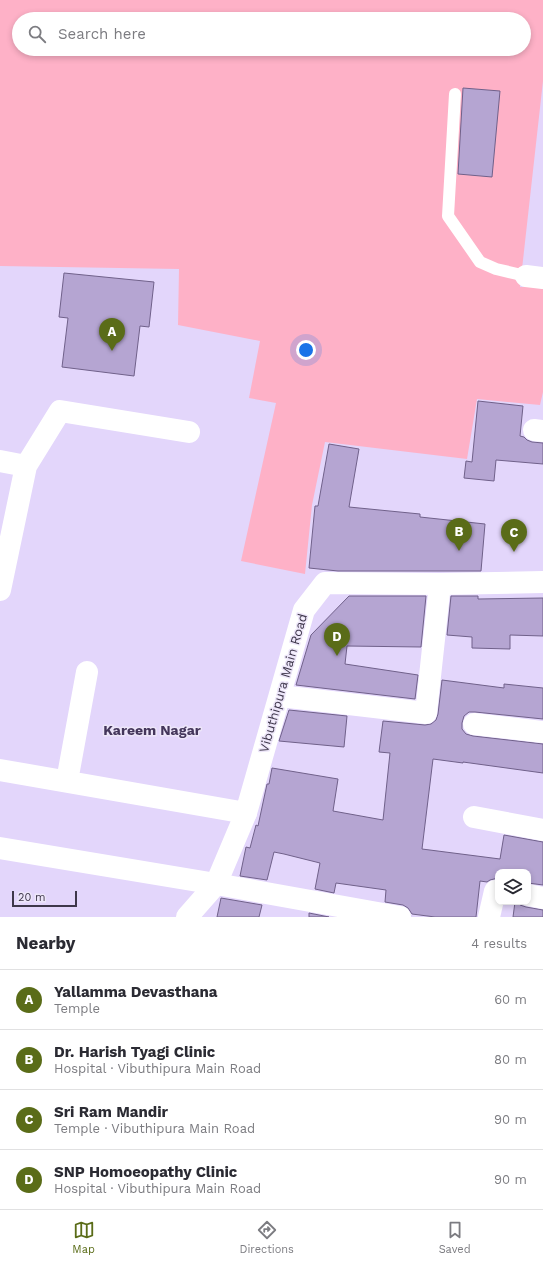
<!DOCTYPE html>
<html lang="en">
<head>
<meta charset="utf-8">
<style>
  body { margin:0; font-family:"Work Sans",sans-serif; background:#f2f2f3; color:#2b2b33 }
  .controls { position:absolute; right:12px; bottom:12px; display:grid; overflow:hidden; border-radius:8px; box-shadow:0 2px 6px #0003 }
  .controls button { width:36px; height:36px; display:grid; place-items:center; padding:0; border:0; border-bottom:1px solid #e1e1e2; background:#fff; color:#2b2b33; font:20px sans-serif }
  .scale { position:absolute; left:12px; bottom:10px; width:65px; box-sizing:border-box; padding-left:4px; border:2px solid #3e374a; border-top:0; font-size:11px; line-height:14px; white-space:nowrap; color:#3e374a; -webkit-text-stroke:3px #ede6f9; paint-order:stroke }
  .you { position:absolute; left:306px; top:350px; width:14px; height:14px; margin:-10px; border:3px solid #fff; border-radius:50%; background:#1a73e8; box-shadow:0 0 0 6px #1a73e833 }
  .badge { display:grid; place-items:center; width:26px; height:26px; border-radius:50%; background:#5a6c18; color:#fff; font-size:13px; font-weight:700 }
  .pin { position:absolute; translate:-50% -33px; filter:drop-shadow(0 1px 2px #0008) }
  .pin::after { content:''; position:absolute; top:21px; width:14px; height:12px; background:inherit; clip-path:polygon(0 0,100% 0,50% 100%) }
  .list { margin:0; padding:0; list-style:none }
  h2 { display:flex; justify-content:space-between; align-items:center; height:52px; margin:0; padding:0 16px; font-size:17px }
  h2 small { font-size:13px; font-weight:400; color:#7c7c81 }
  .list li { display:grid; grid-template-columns:26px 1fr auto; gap:12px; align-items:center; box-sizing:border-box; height:60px; padding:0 16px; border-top:1px solid #e1e1e2 }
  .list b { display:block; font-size:15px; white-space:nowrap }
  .list p { margin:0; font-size:13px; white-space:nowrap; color:#7c7c81 }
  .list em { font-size:13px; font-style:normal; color:#7c7c81 }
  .icon { flex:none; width:22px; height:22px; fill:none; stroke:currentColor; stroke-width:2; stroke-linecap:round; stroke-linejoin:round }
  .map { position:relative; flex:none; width:543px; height:917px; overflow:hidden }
  .search { position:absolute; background:#fff; box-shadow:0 2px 6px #0003; left:12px; right:12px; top:12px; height:44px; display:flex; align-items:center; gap:10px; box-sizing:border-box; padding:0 14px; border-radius:22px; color:#7c7c81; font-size:15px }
  .sheet { height:292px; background:#fff }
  nav { display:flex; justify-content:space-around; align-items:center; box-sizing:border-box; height:56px; border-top:1px solid #e1e1e2; background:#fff; font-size:11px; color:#7c7c81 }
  nav a { display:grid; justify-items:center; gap:2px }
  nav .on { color:#5a6c18 }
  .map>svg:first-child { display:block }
</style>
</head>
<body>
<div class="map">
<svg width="543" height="917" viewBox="0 0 543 917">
  <rect width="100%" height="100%" fill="#e3d6fb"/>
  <!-- green -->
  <path fill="#feb1c7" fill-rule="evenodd" d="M 0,0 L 543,0 L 543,81 L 520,287 L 543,287 L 543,392 L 540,405 L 477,399 L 467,459 L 325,442 L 312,505 L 305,574 L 241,561 L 276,403 L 249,398 L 260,341 L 178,325 L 179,269 L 0,266 ZM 19,19 L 524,19 L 524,49 L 19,49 Z"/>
  <!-- building -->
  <path fill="#b5a5d2" stroke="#70618a" d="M 463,88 L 500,91 L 492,177 L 458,174 Z
    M 64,273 L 154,282 L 149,327 L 140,326 L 134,376 L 62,367 L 68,318 L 59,317 Z
    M 478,401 L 523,406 L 520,436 L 524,437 L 527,440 L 532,442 L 543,443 L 543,464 L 496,460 L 494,481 L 464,478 L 466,461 L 472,462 Z
    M 329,444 L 359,449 L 349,507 L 420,514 L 420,517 L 485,524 L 481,571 L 338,571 L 309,568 L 315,506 L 318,506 Z
    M 349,596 L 426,596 L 421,647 L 347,646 L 345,664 L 418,675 L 415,699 L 296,685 L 311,635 Z
    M 451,596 L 478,596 L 478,599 L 543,598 L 543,636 L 510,635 L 510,649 L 472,648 L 472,637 L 447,635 Z
    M 442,680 L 504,688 L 504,684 L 543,688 L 543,719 L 475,712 L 469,712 L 464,716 L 462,723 L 462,729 L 466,734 L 473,736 L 543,744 L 543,773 L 463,762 L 463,763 L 433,759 L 422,849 L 500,859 L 504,835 L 543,842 L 543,885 L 528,883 L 528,872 L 498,872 L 498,878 L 490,880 L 487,882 L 480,881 L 476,917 L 435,917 L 412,914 L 408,908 L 403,905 L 385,902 L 386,890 L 336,883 L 334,893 L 315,889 L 320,863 L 284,854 L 274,852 L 267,880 L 240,876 L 246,847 L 250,848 L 256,825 L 258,826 L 267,784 L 269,784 L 272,768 L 338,779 L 333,811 L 383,820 L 390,753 L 379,752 L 383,721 L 425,725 L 431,724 L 436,720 L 438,714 Z
    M 289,710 L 347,716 L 344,747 L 279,741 Z
    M 221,898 L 262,905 L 259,917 L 217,917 Z
    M 515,902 L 518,902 L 520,905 L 526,907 L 543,910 L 543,917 L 513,917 Z
    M 309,913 L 329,917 L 309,917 Z"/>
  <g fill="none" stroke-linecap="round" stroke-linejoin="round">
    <!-- lane -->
    <path stroke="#fff" stroke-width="12" d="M 455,94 L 448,216 L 480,262 L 496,269 L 526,276"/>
    <!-- street -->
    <path stroke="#fff" stroke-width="22" d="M 526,276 L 543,278
      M 534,430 L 543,431
      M 0,461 L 26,466 L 0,590
      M 26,466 L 60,411 L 189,432
      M 280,696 L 426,713 L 440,584
      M 474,724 L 543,732
      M 0,770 L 246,813
      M 67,781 L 87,672
      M 474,817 L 543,830
      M 0,848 L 216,884 L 400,917
      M 528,895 L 543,898
      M 489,917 L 495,891 L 498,891"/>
    <!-- secondary -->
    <path stroke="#fff" stroke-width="22" d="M 187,917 L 216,884 L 246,813 L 304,610 L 325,583 L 440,584 L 543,582"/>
  </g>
  <g text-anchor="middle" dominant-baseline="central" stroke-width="3" stroke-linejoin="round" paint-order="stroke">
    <!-- street labels -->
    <g font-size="13" fill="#3e374a" stroke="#ede6f9">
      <text transform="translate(283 683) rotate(-74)">Vibuthipura Main Road</text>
    </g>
    <!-- neighbourhood labels -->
    <g font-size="14" font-weight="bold" fill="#44365b" stroke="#ede6f9">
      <text x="152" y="730">Kareem Nagar</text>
    </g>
  </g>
</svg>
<div class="controls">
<button><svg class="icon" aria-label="layers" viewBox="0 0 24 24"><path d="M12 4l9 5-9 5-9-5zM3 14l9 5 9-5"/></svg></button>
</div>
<div class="scale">20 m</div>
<div class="you"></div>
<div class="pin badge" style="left:112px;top:351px">A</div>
<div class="pin badge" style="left:459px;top:551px">B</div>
<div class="pin badge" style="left:514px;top:552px">C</div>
<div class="pin badge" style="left:337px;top:656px">D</div>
<div class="search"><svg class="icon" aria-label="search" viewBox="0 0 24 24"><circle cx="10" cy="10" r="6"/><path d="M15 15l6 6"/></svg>Search here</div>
</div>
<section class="sheet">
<h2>Nearby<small>4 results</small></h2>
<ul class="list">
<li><span class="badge">A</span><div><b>Yallamma Devasthana</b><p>Temple</p></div><em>60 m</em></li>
<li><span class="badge">B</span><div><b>Dr. Harish Tyagi Clinic</b><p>Hospital · Vibuthipura Main Road</p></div><em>80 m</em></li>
<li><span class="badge">C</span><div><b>Sri Ram Mandir</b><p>Temple · Vibuthipura Main Road</p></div><em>90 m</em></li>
<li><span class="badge">D</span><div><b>SNP Homoeopathy Clinic</b><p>Hospital · Vibuthipura Main Road</p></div><em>90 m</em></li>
</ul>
</section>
<nav>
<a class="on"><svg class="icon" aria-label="map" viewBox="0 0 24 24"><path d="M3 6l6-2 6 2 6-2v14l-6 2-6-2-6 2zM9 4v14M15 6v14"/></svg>Map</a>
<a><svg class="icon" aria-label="directions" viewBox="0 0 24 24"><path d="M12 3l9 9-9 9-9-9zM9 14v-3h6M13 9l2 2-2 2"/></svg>Directions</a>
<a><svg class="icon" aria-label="saved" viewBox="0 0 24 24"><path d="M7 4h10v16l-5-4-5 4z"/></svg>Saved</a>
</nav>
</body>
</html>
